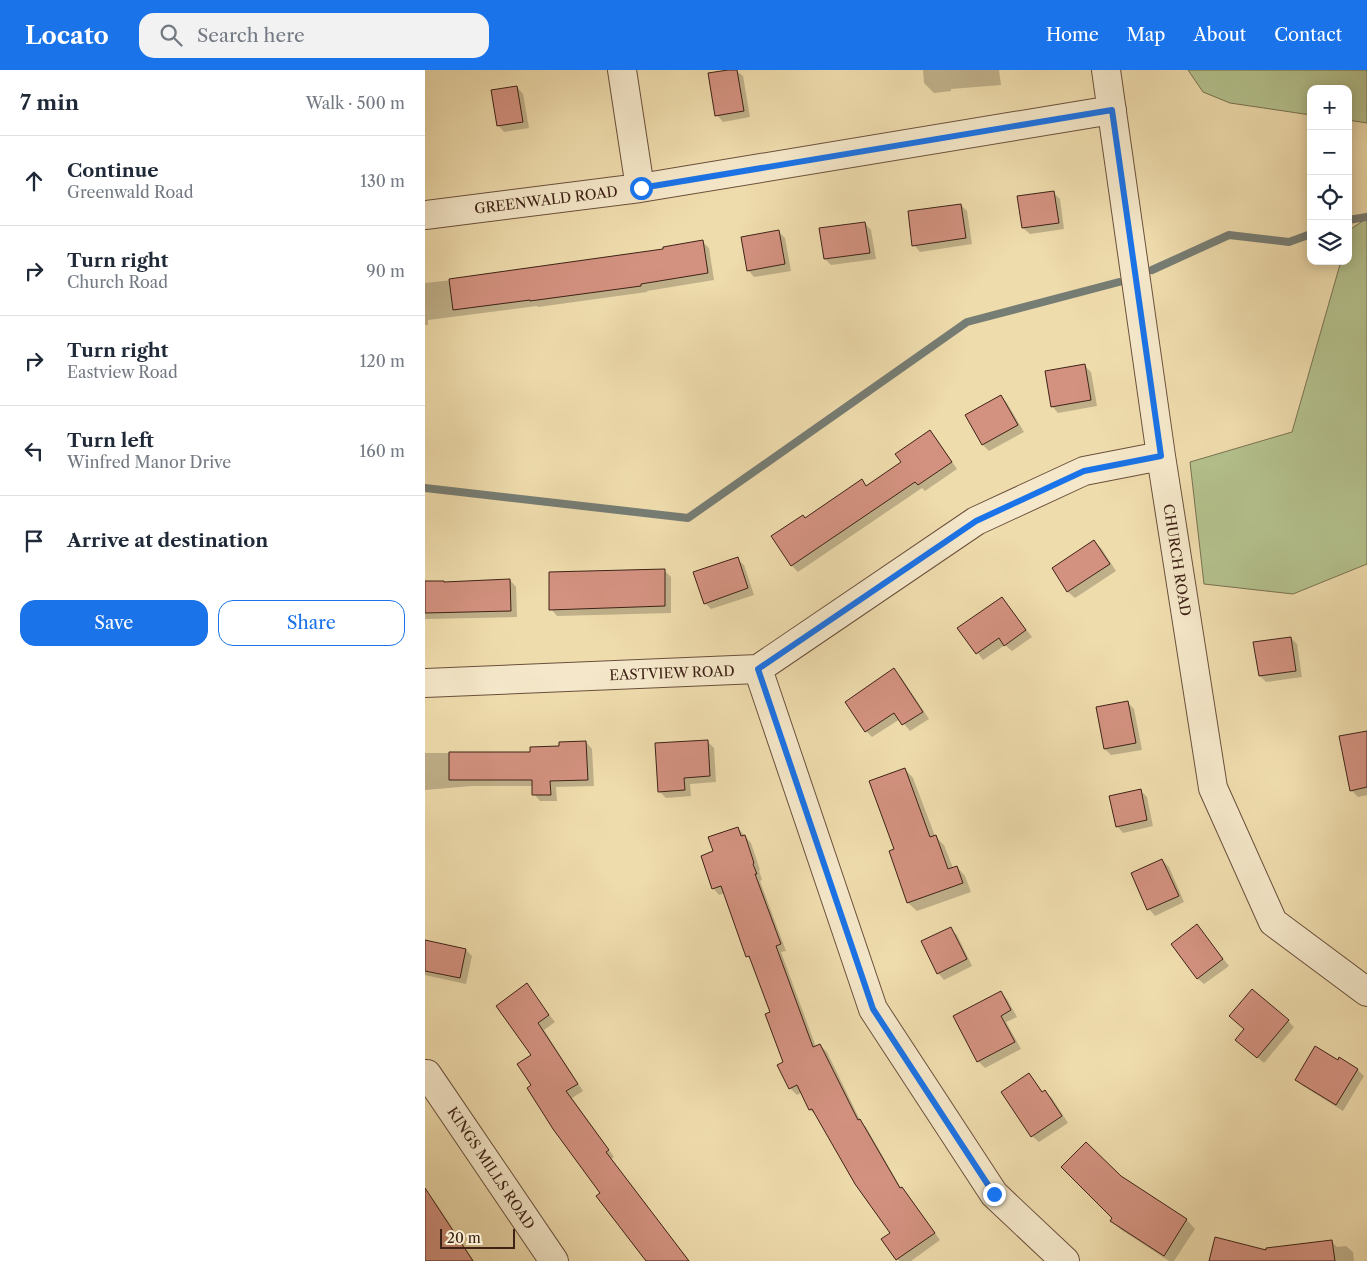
<!DOCTYPE html>
<html lang="en">
<head>
<meta charset="utf-8">
<style>
  body { margin:0; font-family:"Libre Caslon Text",serif; background:#f2f2f3; color:#1f2937 }
  .controls { position:absolute; right:15px; top:15px; display:grid; overflow:hidden; border-radius:10px; box-shadow:0 2px 12px #0003 }
  .controls button { width:45px; height:45px; display:grid; place-items:center; padding:0; border:0; border-bottom:1px solid #e0e1e3; background:#fff; color:#1f2937; font:25px sans-serif }
  .scale { position:absolute; left:15px; bottom:12px; width:75px; box-sizing:border-box; padding-left:5px; border:2px solid #3e2216; border-top:0; font-size:14px; line-height:18px; white-space:nowrap; color:#3e2216; -webkit-text-stroke:4px #f5e8ca; paint-order:stroke }
  .stop { position:absolute; width:15px; height:15px; margin:-11px; border:4px solid #1a73e8; border-radius:50%; background:#fff }
  .stop.end { background:#1a73e8; border-color:#fff; box-shadow:0 1px 5px #0008 }
  .list { margin:0; padding:0; list-style:none }
  h2 { display:flex; justify-content:space-between; align-items:center; height:65px; margin:0; padding:0 20px; font-size:21px }
  h2 small { font-size:16px; font-weight:400; color:#747a83 }
  .list li { display:grid; grid-template-columns:32px 1fr auto; gap:15px; align-items:center; box-sizing:border-box; height:90px; padding:0 20px; border-top:1px solid #e0e1e3 }
  .list b { display:block; font-size:19px; white-space:nowrap }
  .list p { margin:0; font-size:16px; white-space:nowrap; color:#747a83 }
  .list em { font-size:16px; font-style:normal; color:#747a83 }
  .actions { display:flex; gap:10px; padding:15px 20px }
  .actions a { flex:1; padding:11px 0; border:1px solid #1a73e8; border-radius:15px; text-align:center; font-size:18px; color:#1a73e8 }
  .actions .main { background:#1a73e8; color:#fff }
  .icon { flex:none; width:28px; height:28px; fill:none; stroke:currentColor; stroke-width:2; stroke-linecap:round; stroke-linejoin:round }
  .map { position:relative; flex:none; width:942px; height:1191px; overflow:hidden }
  header { display:flex; align-items:center; gap:30px; box-sizing:border-box; height:70px; padding:0 25px; background:#1a73e8; color:#fff }
  header strong { font-size:24px }
  nav { display:flex; gap:28px; margin-inline-start:auto; font-size:18px }
  .search { width:350px; height:45px; background:#f2f2f3; display:flex; align-items:center; gap:12px; box-sizing:border-box; padding:0 18px; border-radius:15px; color:#747a83; font-size:19px }
  main { display:flex }
  aside { flex:1; background:#fff }
  .map>svg:first-child { display:block }
</style>
</head>
<body>
<header>
<strong>Locato</strong>
<div class="search"><svg class="icon" aria-label="search" viewBox="0 0 24 24"><circle cx="10" cy="10" r="6"/><path d="M15 15l6 6"/></svg>Search here</div>
<nav><a>Home</a><a>Map</a><a>About</a><a>Contact</a></nav>
</header>
<main>
<aside>
<h2>7 min<small>Walk · 500 m</small></h2>
<ul class="list">
<li><svg class="icon" aria-label="ahead" viewBox="0 0 24 24"><path d="M12 20V5M6 11l6-6 6 6"/></svg><div><b>Continue</b><p>Greenwald Road</p></div><em>130 m</em></li>
<li><svg class="icon" aria-label="right" viewBox="0 0 24 24"><path d="M7 20v-9h11M14 6l5 5-5 5"/></svg><div><b>Turn right</b><p>Church Road</p></div><em>90 m</em></li>
<li><svg class="icon" aria-label="right" viewBox="0 0 24 24"><path d="M7 20v-9h11M14 6l5 5-5 5"/></svg><div><b>Turn right</b><p>Eastview Road</p></div><em>120 m</em></li>
<li><svg class="icon" aria-label="left" viewBox="0 0 24 24"><path d="M17 20v-9H6M10 6l-5 5 5 5"/></svg><div><b>Turn left</b><p>Winfred Manor Drive</p></div><em>160 m</em></li>
<li><svg class="icon" aria-label="arrive" viewBox="0 0 24 24"><path d="M6 21V4h12l-3 4 3 4H6"/></svg><div><b>Arrive at destination</b></div></li>
</ul>
<div class="actions"><a class="main">Save</a><a>Share</a></div>
</aside>
<div class="map">
<svg width="942" height="1191" viewBox="0 0 942 1191">
  <rect width="100%" height="100%" fill="#efdcad"/>
  <filter id="stains"><feTurbulence type="fractalNoise" baseFrequency=".004" numOctaves="4"/><feColorMatrix values="0 0 0 0 .2 0 0 0 0 .09 0 0 0 0 .02 0 0 0 .5 -.17"/></filter>
  <radialGradient id="worn" r=".72"><stop offset=".6" stop-color="#630" stop-opacity="0"/><stop offset="1" stop-color="#630" stop-opacity=".3"/></radialGradient>
  <!-- green -->
  <path fill="#b4c28e" stroke="#797252" d="M 763,0 L 942,0 L 942,53 L 923,50 L 923,19 L 886,19 L 886,45 L 805,33 L 778,22 Z
    M 942,148 L 942,494 L 868,524 L 779,514 L 765,392 L 867,362 L 916,191 L 923,191 L 923,168 L 926,159 Z"/>
  <!-- shadow -->
  <path fill="#0003" d="M 310,0 L 318,6 L 325,47 L 298,52 L 292,45 Z
    M 498,0 L 574,0 L 576,15 L 526,19 L 526,21 L 509,23 L 499,13 Z
    M 92,17 L 98,24 L 104,58 L 79,62 L 73,55 Z
    M 628,122 L 635,129 L 639,159 L 605,164 L 598,158 Z
    M 536,135 L 542,141 L 547,174 L 495,182 L 489,175 Z
    M 440,153 L 446,160 L 451,189 L 406,195 L 400,189 Z
    M 354,162 L 360,168 L 366,201 L 329,207 L 323,200 Z
    M 278,172 L 284,178 L 289,210 L 222,221 L 222,222 L 113,237 L 112,236 L 3,250 L 3,255 L 0,255 L 0,213 L 65,206 L 239,180 Z
    M 660,296 L 666,302 L 672,336 L 633,343 L 627,336 Z
    M 576,326 L 582,333 L 599,362 L 564,381 L 558,375 Z
    M 505,362 L 511,368 L 532,399 L 500,421 L 497,418 L 373,502 L 367,496 L 348,466 L 380,449 L 437,411 L 442,417 L 478,393 Z
    M 669,472 L 676,478 L 691,501 L 650,528 L 643,522 L 628,499 Z
    M 312,489 L 319,495 L 329,525 L 286,539 L 280,533 Z
    M 239,500 L 246,507 L 246,543 L 132,546 L 126,539 Z
    M 85,510 L 91,517 L 92,547 L 0,549 L 0,513 Z
    M 577,528 L 607,567 L 587,581 L 580,575 L 558,590 L 534,558 Z
    M 866,568 L 872,574 L 877,607 L 841,612 L 835,606 Z
    M 469,600 L 476,607 L 504,649 L 485,661 L 475,649 L 447,667 L 441,661 Z
    M 702,632 L 709,639 L 717,680 L 686,685 L 680,679 Z
    M 942,662 L 942,725 L 933,727 L 926,720 Z
    M 161,672 L 167,679 L 169,716 L 131,717 L 132,731 L 115,731 L 109,724 L 108,716 L 47,716 L 0,720 L 0,683 L 107,683 Z
    M 283,672 L 289,678 L 291,712 L 265,714 L 266,726 L 241,728 L 234,721 Z
    M 480,699 L 488,708 L 510,766 L 519,775 L 528,798 L 532,797 L 540,806 L 546,822 L 492,841 L 483,833 L 470,780 Z
    M 715,720 L 722,727 L 728,756 L 698,763 L 692,756 Z
    M 313,758 L 326,773 L 335,800 L 334,800 L 337,810 L 335,811 L 361,881 L 356,882 L 391,977 L 395,975 L 402,982 L 436,1052 L 441,1057 L 476,1118 L 483,1125 L 515,1170 L 486,1191 L 474,1191 L 458,1170 L 467,1163 L 392,1046 L 385,1040 L 377,1022 L 372,1025 L 365,1018 L 354,995 L 360,993 L 346,943 L 327,891 L 322,886 L 300,823 L 294,825 L 288,818 L 289,782 Z
    M 737,790 L 744,797 L 759,832 L 730,846 L 724,839 Z
    M 772,856 L 804,896 L 779,914 L 772,908 Z
    M 525,858 L 532,865 L 547,896 L 519,910 L 513,903 Z
    M 0,871 L 41,880 L 47,886 L 41,914 L 0,905 Z
    M 101,915 L 130,952 L 119,960 L 158,1021 L 147,1028 L 189,1087 L 186,1089 L 264,1191 L 223,1191 L 107,1016 L 108,985 Z
    M 576,922 L 582,929 L 592,947 L 581,952 L 596,979 L 560,998 L 553,991 Z
    M 863,951 L 869,957 L 839,993 L 819,976 L 820,960 Z
    M 915,989 L 933,1000 L 939,1006 L 918,1041 L 878,1016 L 871,1010 L 913,992 Z
    M 604,1005 L 618,1023 L 620,1022 L 627,1028 L 643,1053 L 614,1072 L 607,1066 Z
    M 695,1107 L 762,1150 L 770,1159 L 749,1191 L 744,1191 L 695,1159 L 687,1150 Z
    M 0,1118 L 15,1139 L 49,1191 L 0,1191 Z
    M 906,1171 L 912,1177 L 921,1176 L 928,1182 L 929,1191 L 876,1191 Z"/>
  <g fill="none" stroke-linecap="round" stroke-linejoin="round">
    <!-- stream -->
    <path stroke="#767d74" stroke-width="8" d="M 923,150 L 942,147
      M 727,200 L 804,165 L 864,172 L 886,164
      M 0,418 L 263,448 L 542,252 L 694,212"/>
  </g>
  <!-- building -->
  <path fill="#d39280" stroke="#3e2216" d="M 303,0 L 312,0 L 319,41 L 290,46 L 283,3 Z
    M 92,16 L 98,52 L 72,56 L 66,20 Z
    M 629,121 L 634,153 L 597,158 L 592,126 Z
    M 536,134 L 541,168 L 487,176 L 483,141 Z
    M 440,152 L 445,183 L 399,189 L 394,158 Z
    M 354,160 L 360,194 L 322,201 L 316,167 Z
    M 278,170 L 283,203 L 216,214 L 216,216 L 105,231 L 105,230 L 28,240 L 24,209 L 238,179 L 238,177 Z
    M 660,294 L 666,330 L 626,337 L 620,301 Z
    M 576,325 L 593,355 L 557,375 L 540,345 Z
    M 505,360 L 527,392 L 493,415 L 490,412 L 366,496 L 346,466 L 378,445 L 380,448 L 437,409 L 441,416 L 476,392 L 470,384 Z
    M 669,470 L 685,494 L 642,522 L 627,498 Z
    M 313,487 L 323,518 L 279,534 L 268,502 Z
    M 240,499 L 240,536 L 124,540 L 124,502 Z
    M 85,509 L 86,541 L 0,543 L 0,511 L 19,511 L 19,512 Z
    M 577,527 L 601,560 L 579,576 L 574,568 L 551,584 L 532,558 Z
    M 866,567 L 871,601 L 834,606 L 828,572 Z
    M 469,598 L 498,642 L 477,655 L 469,643 L 440,662 L 420,632 Z
    M 703,631 L 711,673 L 679,679 L 671,637 Z
    M 942,661 L 942,717 L 925,721 L 914,666 Z
    M 283,670 L 285,706 L 259,708 L 260,720 L 233,722 L 230,673 Z
    M 161,671 L 163,710 L 125,711 L 126,725 L 107,725 L 107,710 L 24,710 L 24,682 L 105,682 L 105,677 L 134,676 L 134,672 Z
    M 480,698 L 505,767 L 511,765 L 523,799 L 532,796 L 538,813 L 482,833 L 464,781 L 469,779 L 444,711 Z
    M 716,719 L 722,750 L 691,757 L 684,726 Z
    M 313,757 L 316,766 L 320,765 L 329,793 L 328,794 L 332,804 L 330,804 L 356,874 L 351,876 L 388,977 L 395,974 L 433,1050 L 435,1049 L 475,1118 L 477,1117 L 510,1163 L 471,1190 L 456,1169 L 465,1163 L 430,1114 L 387,1039 L 384,1040 L 372,1015 L 364,1019 L 352,995 L 358,992 L 340,944 L 345,942 L 324,886 L 321,887 L 296,816 L 287,819 L 276,786 L 288,781 L 283,767 Z
    M 737,789 L 754,826 L 722,840 L 706,803 Z
    M 772,854 L 798,889 L 772,909 L 746,874 Z
    M 526,857 L 542,889 L 512,904 L 496,871 Z
    M 0,870 L 41,879 L 35,908 L 0,901 Z
    M 102,913 L 124,945 L 113,953 L 153,1014 L 141,1021 L 184,1080 L 181,1082 L 264,1191 L 221,1191 L 171,1126 L 175,1123 L 128,1059 L 102,1018 L 106,1015 L 92,994 L 106,985 L 71,936 Z
    M 827,919 L 864,950 L 832,988 L 810,970 L 819,959 L 804,946 Z
    M 576,921 L 586,940 L 576,946 L 590,972 L 552,992 L 528,946 Z
    M 890,976 L 913,990 L 914,987 L 933,999 L 911,1035 L 870,1010 Z
    M 604,1003 L 617,1022 L 620,1020 L 637,1046 L 606,1067 L 576,1022 Z
    M 661,1072 L 696,1106 L 762,1149 L 739,1186 L 685,1151 L 687,1148 L 636,1097 Z
    M 0,1118 L 48,1191 L 0,1191 Z
    M 790,1167 L 841,1180 L 841,1178 L 907,1170 L 910,1191 L 784,1191 Z"/>
  <g fill="none" stroke-linecap="round" stroke-linejoin="round">
    <defs>
      <path id="minor" d="M 197,0 L 215,118
        M 681,0 L 736,386 L 788,718 L 848,852 L 942,922
        M 0,145 L 215,118 L 687,40
        M 333,599 L 448,939 L 569,1124 L 640,1191
        M 0,613 L 333,599 L 551,451 L 659,401 L 736,386
        M 2,1004 L 129,1191"/>
    </defs>
    <!-- minor casing -->
    <use href="#minor" stroke="#6a503c" stroke-width="30"/>
    <!-- minor -->
    <use href="#minor" stroke="#f5e8ca" stroke-width="28"/>
  </g>
  <g fill="none" stroke-linecap="round" stroke-linejoin="round">
    <!-- route -->
    <path stroke="#1a73e8" stroke-width="6" d="M 216,118 L 687,40 L 736,386 L 659,401 L 551,451 L 333,599 L 448,939 L 569,1124"/>
  </g>
  <g text-anchor="middle" dominant-baseline="central" stroke-width="4" stroke-linejoin="round" paint-order="stroke">
    <!-- street labels -->
    <g font-size="14" fill="#3e2216" stroke="#f5e8ca">
      <text transform="translate(121 130) rotate(-7)">GREENWALD ROAD</text>
      <text transform="translate(752 490) rotate(81)">CHURCH ROAD</text>
      <text transform="translate(247 603) rotate(-2)">EASTVIEW ROAD</text>
      <text transform="translate(66 1098) rotate(56)">KINGS MILLS ROAD</text>
    </g>
  </g>
  <rect width="100%" height="100%" filter="url(#stains)"/>
  <rect width="100%" height="100%" fill="url(#worn)"/>
</svg>
<div class="controls">
<button>+</button>
<button>−</button>
<button><svg class="icon" aria-label="locate" viewBox="0 0 24 24"><circle cx="12" cy="12" r="6"/><path d="M12 2v4M12 18v4M2 12h4M18 12h4"/></svg></button>
<button><svg class="icon" aria-label="layers" viewBox="0 0 24 24"><path d="M12 4l9 5-9 5-9-5zM3 14l9 5 9-5"/></svg></button>
</div>
<div class="scale">20 m</div>
<div class="stop" style="left:216px;top:118px"></div>
<div class="stop end" style="left:569px;top:1124px"></div>
</div>
</main>
</body>
</html>
